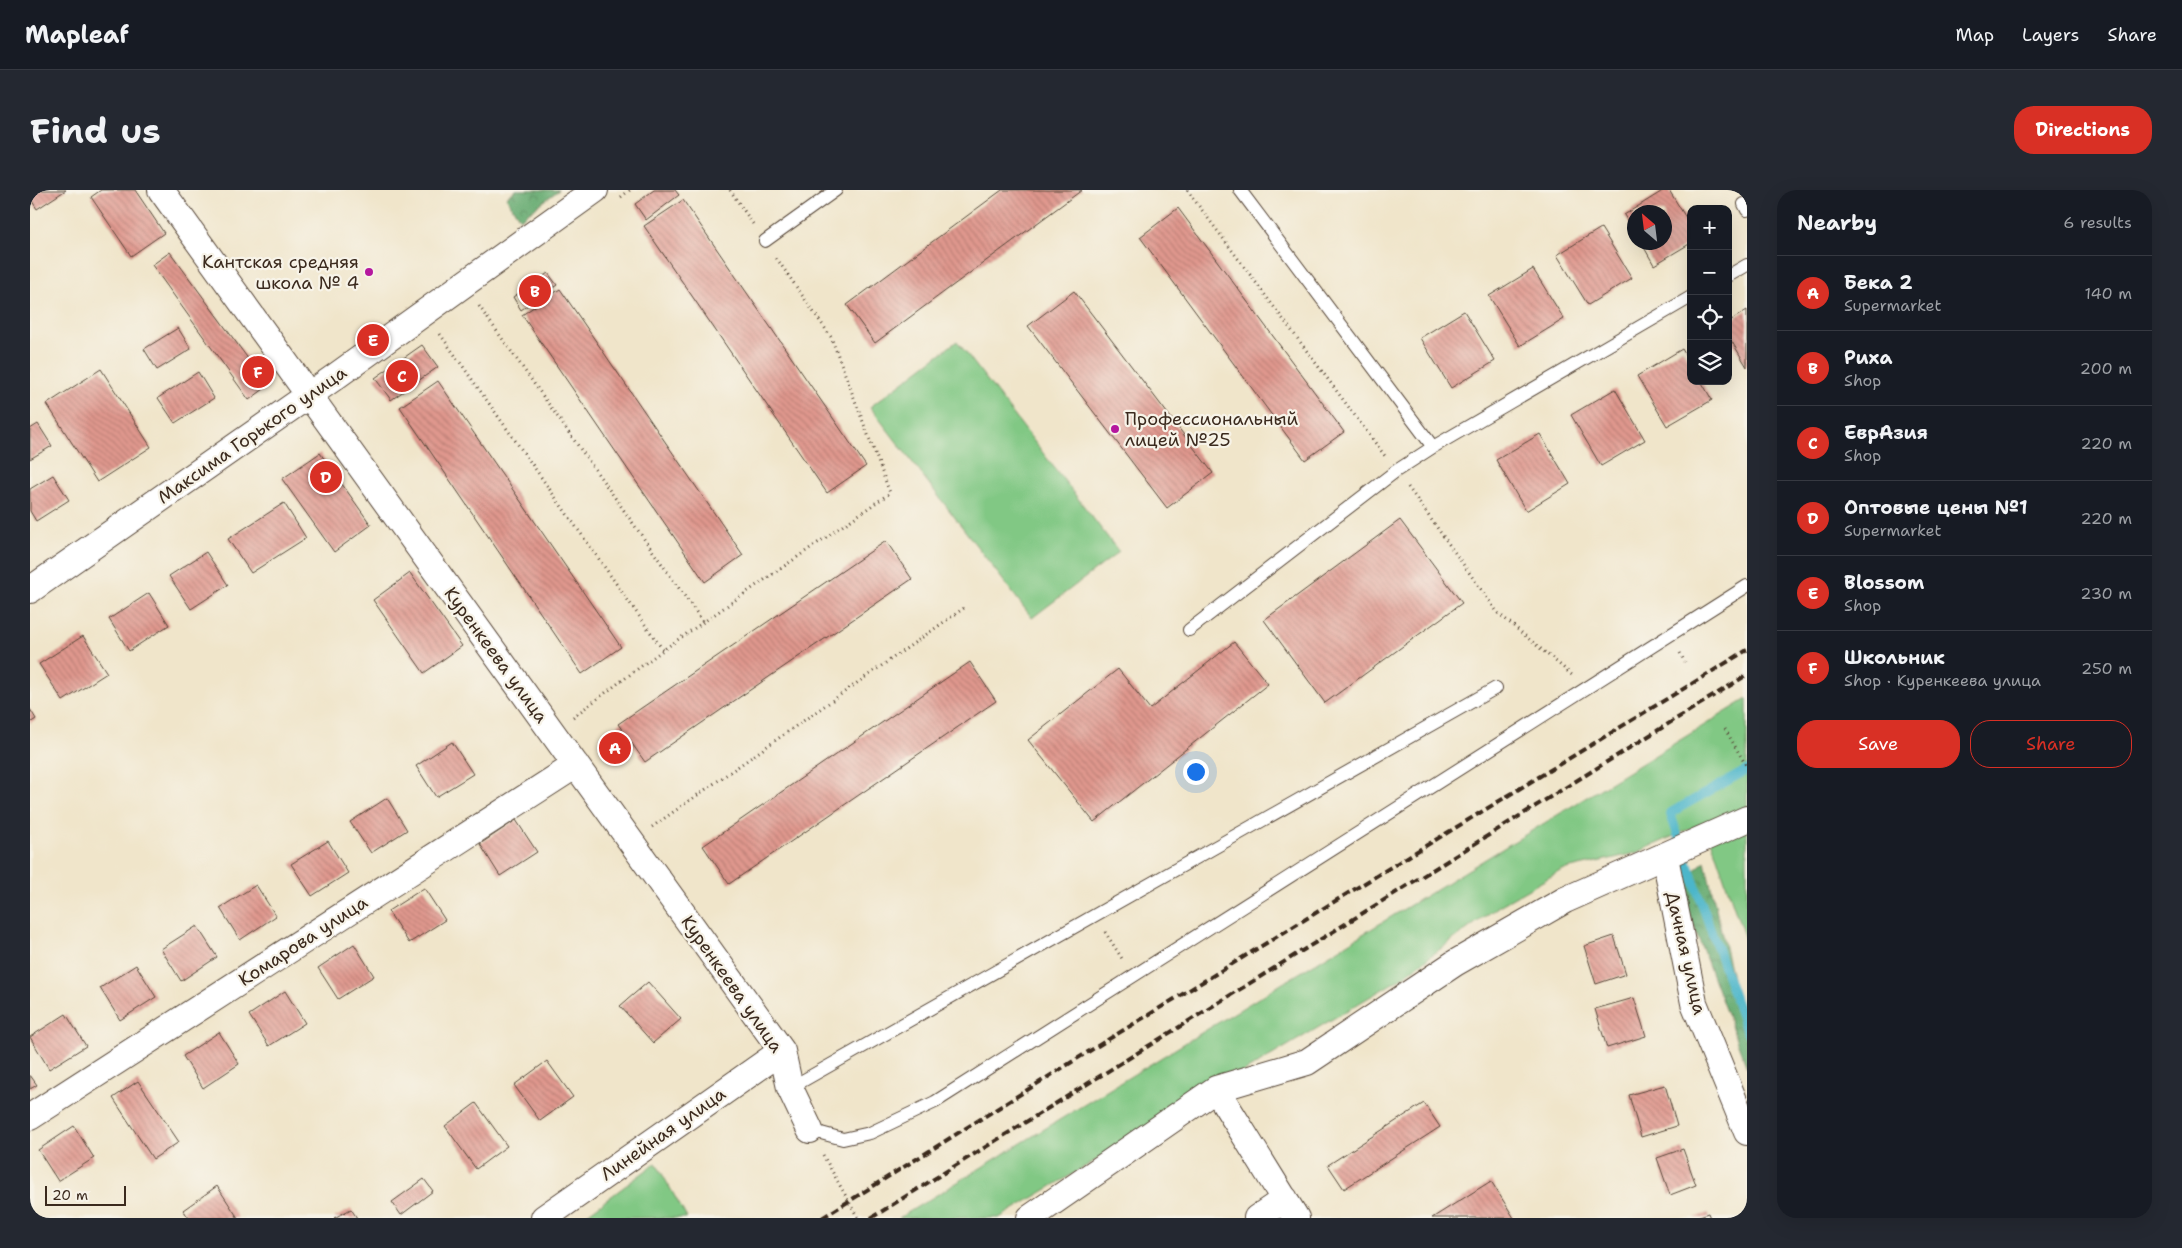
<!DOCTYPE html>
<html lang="en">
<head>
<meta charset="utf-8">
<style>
  body { margin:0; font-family:"Shantell Sans",sans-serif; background:#242831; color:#f1f3f6 }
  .controls { position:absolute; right:15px; top:15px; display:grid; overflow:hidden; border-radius:10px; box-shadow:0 5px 20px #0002 }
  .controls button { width:45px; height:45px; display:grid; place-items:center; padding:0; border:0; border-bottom:1px solid #363941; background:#171b24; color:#f1f3f6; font:25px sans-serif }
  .compass { position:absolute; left:1597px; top:15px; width:45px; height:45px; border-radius:50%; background:#171b24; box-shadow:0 5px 20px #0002; rotate:332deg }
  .scale { position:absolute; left:15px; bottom:12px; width:81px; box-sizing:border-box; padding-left:5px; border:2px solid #3b2a1e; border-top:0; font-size:14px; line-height:18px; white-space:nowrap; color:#3b2a1e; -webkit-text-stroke:4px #f7f3e8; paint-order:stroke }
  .you { position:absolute; left:1165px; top:581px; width:18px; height:18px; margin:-12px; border:4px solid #fff; border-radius:50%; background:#1a73e8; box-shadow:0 0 0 8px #1a73e833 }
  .badge { display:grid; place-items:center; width:32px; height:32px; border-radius:50%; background:#d93025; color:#fff; font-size:16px; font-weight:700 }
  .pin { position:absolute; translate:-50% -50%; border:2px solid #fff; box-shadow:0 1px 5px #0006 }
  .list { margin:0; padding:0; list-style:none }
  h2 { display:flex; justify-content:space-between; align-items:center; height:65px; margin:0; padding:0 20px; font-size:21px }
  h2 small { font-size:16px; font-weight:400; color:#9ea1a6 }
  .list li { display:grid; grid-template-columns:32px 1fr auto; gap:15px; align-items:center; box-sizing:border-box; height:75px; padding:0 20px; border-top:1px solid #363941 }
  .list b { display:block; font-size:19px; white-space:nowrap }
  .list p { margin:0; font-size:16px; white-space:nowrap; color:#9ea1a6 }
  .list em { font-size:16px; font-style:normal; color:#9ea1a6 }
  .actions { display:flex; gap:10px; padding:15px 20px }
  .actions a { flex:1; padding:11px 0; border:1px solid #d93025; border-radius:20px; text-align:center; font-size:18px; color:#d93025 }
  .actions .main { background:#d93025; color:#fff }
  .icon { flex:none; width:28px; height:28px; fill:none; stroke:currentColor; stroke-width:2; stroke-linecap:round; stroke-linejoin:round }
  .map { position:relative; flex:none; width:1717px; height:1028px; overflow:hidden; border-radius:20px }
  header { display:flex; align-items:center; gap:30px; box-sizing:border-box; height:70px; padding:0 25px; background:#171b24; border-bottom:1px solid #363941 }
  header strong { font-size:24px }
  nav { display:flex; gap:28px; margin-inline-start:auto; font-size:18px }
  .intro { display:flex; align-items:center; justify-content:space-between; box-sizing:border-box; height:120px; padding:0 30px }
  h1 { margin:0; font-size:35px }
  .button { padding:12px 22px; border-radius:20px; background:#d93025; color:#fff; font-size:18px; font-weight:700 }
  main { display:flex; gap:30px; padding:0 30px }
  aside { flex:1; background:#171b24; border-radius:20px; box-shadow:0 5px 20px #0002 }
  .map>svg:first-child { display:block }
</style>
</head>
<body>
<header>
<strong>Mapleaf</strong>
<nav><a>Map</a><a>Layers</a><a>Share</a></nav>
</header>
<div class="intro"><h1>Find us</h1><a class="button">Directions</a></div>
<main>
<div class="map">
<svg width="1717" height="1028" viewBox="0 0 1717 1028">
  <defs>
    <pattern id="forest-crowns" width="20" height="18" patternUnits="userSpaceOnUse" patternTransform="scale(1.25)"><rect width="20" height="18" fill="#68ac72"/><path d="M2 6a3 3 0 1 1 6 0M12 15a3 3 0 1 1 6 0" fill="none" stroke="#578c5d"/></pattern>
    <pattern id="building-back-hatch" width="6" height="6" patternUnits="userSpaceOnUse" patternTransform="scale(1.25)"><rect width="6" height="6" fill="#e0988e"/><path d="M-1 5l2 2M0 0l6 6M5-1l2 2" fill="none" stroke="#b77c73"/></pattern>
  </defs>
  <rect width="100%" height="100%" fill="#f7f3e8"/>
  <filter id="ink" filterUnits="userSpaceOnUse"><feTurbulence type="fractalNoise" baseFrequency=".02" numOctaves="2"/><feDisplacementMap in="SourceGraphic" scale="10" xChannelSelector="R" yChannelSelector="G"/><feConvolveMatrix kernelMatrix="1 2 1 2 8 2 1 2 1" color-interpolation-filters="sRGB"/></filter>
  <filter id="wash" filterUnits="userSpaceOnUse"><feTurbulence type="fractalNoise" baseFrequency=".0096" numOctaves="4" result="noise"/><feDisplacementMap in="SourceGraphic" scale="20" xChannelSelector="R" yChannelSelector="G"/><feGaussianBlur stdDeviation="1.12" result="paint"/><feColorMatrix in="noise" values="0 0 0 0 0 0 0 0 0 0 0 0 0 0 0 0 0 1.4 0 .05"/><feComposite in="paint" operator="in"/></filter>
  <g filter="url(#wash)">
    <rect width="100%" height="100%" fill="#f0e5ca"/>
    <!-- grass -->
    <path fill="#81c884" stroke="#5e7951" d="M 927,151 L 1089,362 L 1002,428 L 840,217 Z
      M 1717,509 L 1717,755 L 1675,632 L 1606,663 L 1532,680 L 1469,716 L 1368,790 L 969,1028 L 869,1028 Z
      M 626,973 L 657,1028 L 552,1028 Z"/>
    <!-- forest -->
    <path fill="url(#forest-crowns)" stroke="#526b48" d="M 486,0 L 529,0 L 490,29 L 476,7 Z
      M 1675,671 L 1706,805 L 1717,825 L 1717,878 L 1648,694 Z"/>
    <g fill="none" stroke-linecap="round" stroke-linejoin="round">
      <!-- stream -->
      <path stroke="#4cb6ca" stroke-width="9" d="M 1717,580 L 1640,623 L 1717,843"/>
    </g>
    <g id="blocks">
      <!-- building -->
      <path fill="url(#building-back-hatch)" d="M 0,0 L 36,0 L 7,19 L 0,8 Z
        M 71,0 L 105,0 L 134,43 L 101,66 L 61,7 Z
        M 624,0 L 645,0 L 649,5 L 616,30 L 605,14 Z
        M 972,0 L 1052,0 L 845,153 L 817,115 Z
        M 1634,0 L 1639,0 L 1661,36 L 1661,53 L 1624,75 L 1611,52 L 1634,52 L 1634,22 L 1604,22 L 1604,42 L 1594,25 Z
        M 653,10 L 836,276 L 797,303 L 614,36 Z
        M 1148,18 L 1314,242 L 1275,270 L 1110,47 Z
        M 1571,38 L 1602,88 L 1558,115 L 1527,65 Z
        M 140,62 L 238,196 L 219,210 L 122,75 Z
        M 1503,79 L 1534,129 L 1490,156 L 1459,106 Z
        M 518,83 L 527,95 L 491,120 L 483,107 Z
        M 530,99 L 713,365 L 675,392 L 492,125 Z
        M 1044,101 L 1183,283 L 1137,318 L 998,136 Z
        M 1717,120 L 1717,177 L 1698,145 L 1698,132 Z
        M 1434,121 L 1465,171 L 1421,198 L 1390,148 Z
        M 148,138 L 161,159 L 127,180 L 114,159 Z
        M 392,155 L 408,177 L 361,210 L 345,188 Z
        M 1652,159 L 1661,174 L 1661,191 L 1671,191 L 1682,210 L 1637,236 L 1607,186 Z
        M 71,179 L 121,257 L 67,292 L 17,214 Z
        M 168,182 L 184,208 L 145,233 L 128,208 Z
        M 408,191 L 591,457 L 552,484 L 370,217 Z
        M 1585,199 L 1615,250 L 1571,276 L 1541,225 Z
        M 8,234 L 22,256 L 0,269 L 0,239 Z
        M 1510,244 L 1540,294 L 1496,321 L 1466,270 Z
        M 290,263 L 341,335 L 304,362 L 252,289 Z
        M 23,285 L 39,310 L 6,331 L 0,321 L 0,299 Z
        M 254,313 L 276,348 L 221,383 L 198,349 Z
        M 1370,330 L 1432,413 L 1295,513 L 1234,430 Z
        M 856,351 L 882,389 L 615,572 L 588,534 Z
        M 176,362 L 198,395 L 161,419 L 139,386 Z
        M 380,383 L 432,456 L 394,483 L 343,410 Z
        M 119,403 L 139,435 L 99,461 L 79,429 Z
        M 53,446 L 77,483 L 33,511 L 9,474 Z
        M 1204,452 L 1238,494 L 1064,632 L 998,550 L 1088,479 L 1120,519 Z
        M 940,472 L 966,511 L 699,694 L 673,656 Z
        M 0,519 L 6,529 L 0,533 Z
        M 422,552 L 443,584 L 406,607 L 386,576 Z
        M 357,608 L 377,640 L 341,663 L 320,632 Z
        M 486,630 L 507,662 L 470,686 L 450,654 Z
        M 298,651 L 318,683 L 282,706 L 261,674 Z
        M 226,695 L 246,726 L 210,750 L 190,718 Z
        M 394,698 L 415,730 L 379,753 L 358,721 Z
        M 167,736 L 187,767 L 151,791 L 131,759 Z
        M 1584,746 L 1596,784 L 1566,794 L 1554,756 Z
        M 324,754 L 344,786 L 308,809 L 288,778 Z
        M 106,775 L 126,807 L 90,830 L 70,798 Z
        M 618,792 L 651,829 L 623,853 L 590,816 Z
        M 255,801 L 275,833 L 239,856 L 219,825 Z
        M 1604,808 L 1616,846 L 1577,858 L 1565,819 Z
        M 36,824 L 56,856 L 19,879 L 0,847 Z
        M 189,842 L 209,874 L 173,898 L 153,866 Z
        M 517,871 L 543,907 L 510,931 L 484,895 Z
        M 0,885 L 7,895 L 0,899 Z
        M 108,891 L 149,952 L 123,969 L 83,908 Z
        M 1635,895 L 1647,936 L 1611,947 L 1599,905 Z
        M 446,913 L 477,956 L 446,979 L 415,936 Z
        M 1394,913 L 1410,937 L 1314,999 L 1298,975 Z
        M 44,936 L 64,968 L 28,991 L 8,960 Z
        M 1653,959 L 1666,995 L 1640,1005 L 1627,968 Z
        M 394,989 L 403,1001 L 371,1025 L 362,1012 Z
        M 1461,991 L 1484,1028 L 1402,1028 Z
        M 187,996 L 208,1028 L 159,1028 L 153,1020 Z
        M 321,1019 L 327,1028 L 304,1028 Z
        M 1678,1023 L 1680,1028 L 1664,1028 Z"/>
    </g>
  </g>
  <g filter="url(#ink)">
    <use href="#blocks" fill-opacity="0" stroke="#564638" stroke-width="1"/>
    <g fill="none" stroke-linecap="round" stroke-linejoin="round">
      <defs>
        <path id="lane" d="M 1210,0 L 1403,257
          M 1714,14 L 1717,20
          M 735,51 L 806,0
          M 1698,86 L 1717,75
          M 1159,440 L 1366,281 L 1403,257 L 1661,107
          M 760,898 L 1466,498
          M 780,940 L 813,949 L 840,943 L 905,912 L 1717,396"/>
        <path id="street" d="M 131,0 L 752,861 L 760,898 L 780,940
          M 0,400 L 302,189 L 565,0
          M 1635,667 L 1664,813 L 1717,942
          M 1186,899 L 1266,1028
          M 0,927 L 546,575
          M 514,1028 L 752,861
          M 1000,1028 L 1186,899 L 1277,872 L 1425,773 L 1535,710 L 1717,629
          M 1227,1028 L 1255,1009"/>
      </defs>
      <!-- lane casing -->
      <use href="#lane" stroke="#564638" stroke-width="14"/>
      <!-- street casing -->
      <use href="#street" stroke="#564638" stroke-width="28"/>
      <!-- path -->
      <path stroke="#564638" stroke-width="3" stroke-dasharray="1 4" stroke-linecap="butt" d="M 700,0 L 723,34
        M 1157,0 L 1355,266
        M 591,7 L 600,0
        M 449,116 L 673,432
        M 410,144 L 633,460
        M 1378,297 L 1468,423 L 1542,485
        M 1650,463 L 1655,472
        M 543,527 L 633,460 L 860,303 L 801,147 L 745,66
        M 1695,539 L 1717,577
        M 622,637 L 934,418
        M 1075,742 L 1093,770
        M 793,965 L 828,1028"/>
      <!-- lane -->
      <use href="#lane" stroke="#fff" stroke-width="12"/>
      <!-- street -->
      <use href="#street" stroke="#fff" stroke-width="26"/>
      <!-- rail -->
      <path stroke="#3b2a1e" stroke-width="4" stroke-dasharray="8 4" stroke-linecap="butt" d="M 792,1028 L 1074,852 L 1717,460
        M 841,1028 L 1717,485"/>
    </g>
  </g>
  <!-- markers -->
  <g fill="#b5179e" stroke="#f7f3e8" stroke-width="2">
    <circle cx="339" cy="82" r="5"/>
    <circle cx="1085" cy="239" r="5"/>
  </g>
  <g text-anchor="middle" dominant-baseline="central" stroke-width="4.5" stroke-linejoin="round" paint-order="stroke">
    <!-- poi labels -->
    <g font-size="18" fill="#3b2a1e" stroke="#f7f3e8" text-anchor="end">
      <text x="329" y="72">Кантская средняя<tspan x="329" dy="21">школа № 4</tspan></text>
      <text x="1095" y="229" text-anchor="start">Профессиональный<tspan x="1095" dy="21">лицей №25</tspan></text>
    </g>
    <!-- street labels -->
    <g font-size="18" fill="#3b2a1e" stroke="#f7f3e8">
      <text transform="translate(222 245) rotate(-35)">Максима Горького улица</text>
      <text transform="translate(466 465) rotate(54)">Куренкеева улица</text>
      <text transform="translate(273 751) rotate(-33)">Комарова улица</text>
      <text transform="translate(1656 763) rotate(77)">Дачная улица</text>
      <text transform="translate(702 794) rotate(55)">Куренкеева улица</text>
      <text transform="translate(633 944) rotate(-35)">Линейная улица</text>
    </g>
  </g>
</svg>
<div class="controls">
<button>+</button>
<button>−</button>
<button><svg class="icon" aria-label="locate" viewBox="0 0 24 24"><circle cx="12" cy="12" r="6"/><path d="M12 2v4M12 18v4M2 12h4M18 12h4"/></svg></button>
<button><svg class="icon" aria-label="layers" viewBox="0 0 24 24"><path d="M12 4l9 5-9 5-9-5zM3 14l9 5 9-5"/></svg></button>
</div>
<svg class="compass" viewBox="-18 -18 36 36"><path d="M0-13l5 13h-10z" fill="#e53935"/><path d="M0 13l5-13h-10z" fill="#9ea1a6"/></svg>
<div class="scale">20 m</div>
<div class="you"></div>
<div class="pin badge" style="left:585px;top:558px">A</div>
<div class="pin badge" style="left:505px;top:101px">B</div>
<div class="pin badge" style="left:372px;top:186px">C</div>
<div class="pin badge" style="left:296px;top:287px">D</div>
<div class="pin badge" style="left:343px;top:150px">E</div>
<div class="pin badge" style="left:228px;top:182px">F</div>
</div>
<aside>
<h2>Nearby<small>6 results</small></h2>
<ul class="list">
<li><span class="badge">A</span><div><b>Бека 2</b><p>Supermarket</p></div><em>140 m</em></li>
<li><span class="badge">B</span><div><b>Риха</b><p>Shop</p></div><em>200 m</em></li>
<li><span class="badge">C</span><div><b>ЕврАзия</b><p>Shop</p></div><em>220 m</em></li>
<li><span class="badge">D</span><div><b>Оптовые цены №1</b><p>Supermarket</p></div><em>220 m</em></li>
<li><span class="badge">E</span><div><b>Blossom</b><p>Shop</p></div><em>230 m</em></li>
<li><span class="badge">F</span><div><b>Школьник</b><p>Shop · Куренкеева улица</p></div><em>250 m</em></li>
</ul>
<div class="actions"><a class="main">Save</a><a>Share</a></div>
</aside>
</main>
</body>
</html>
